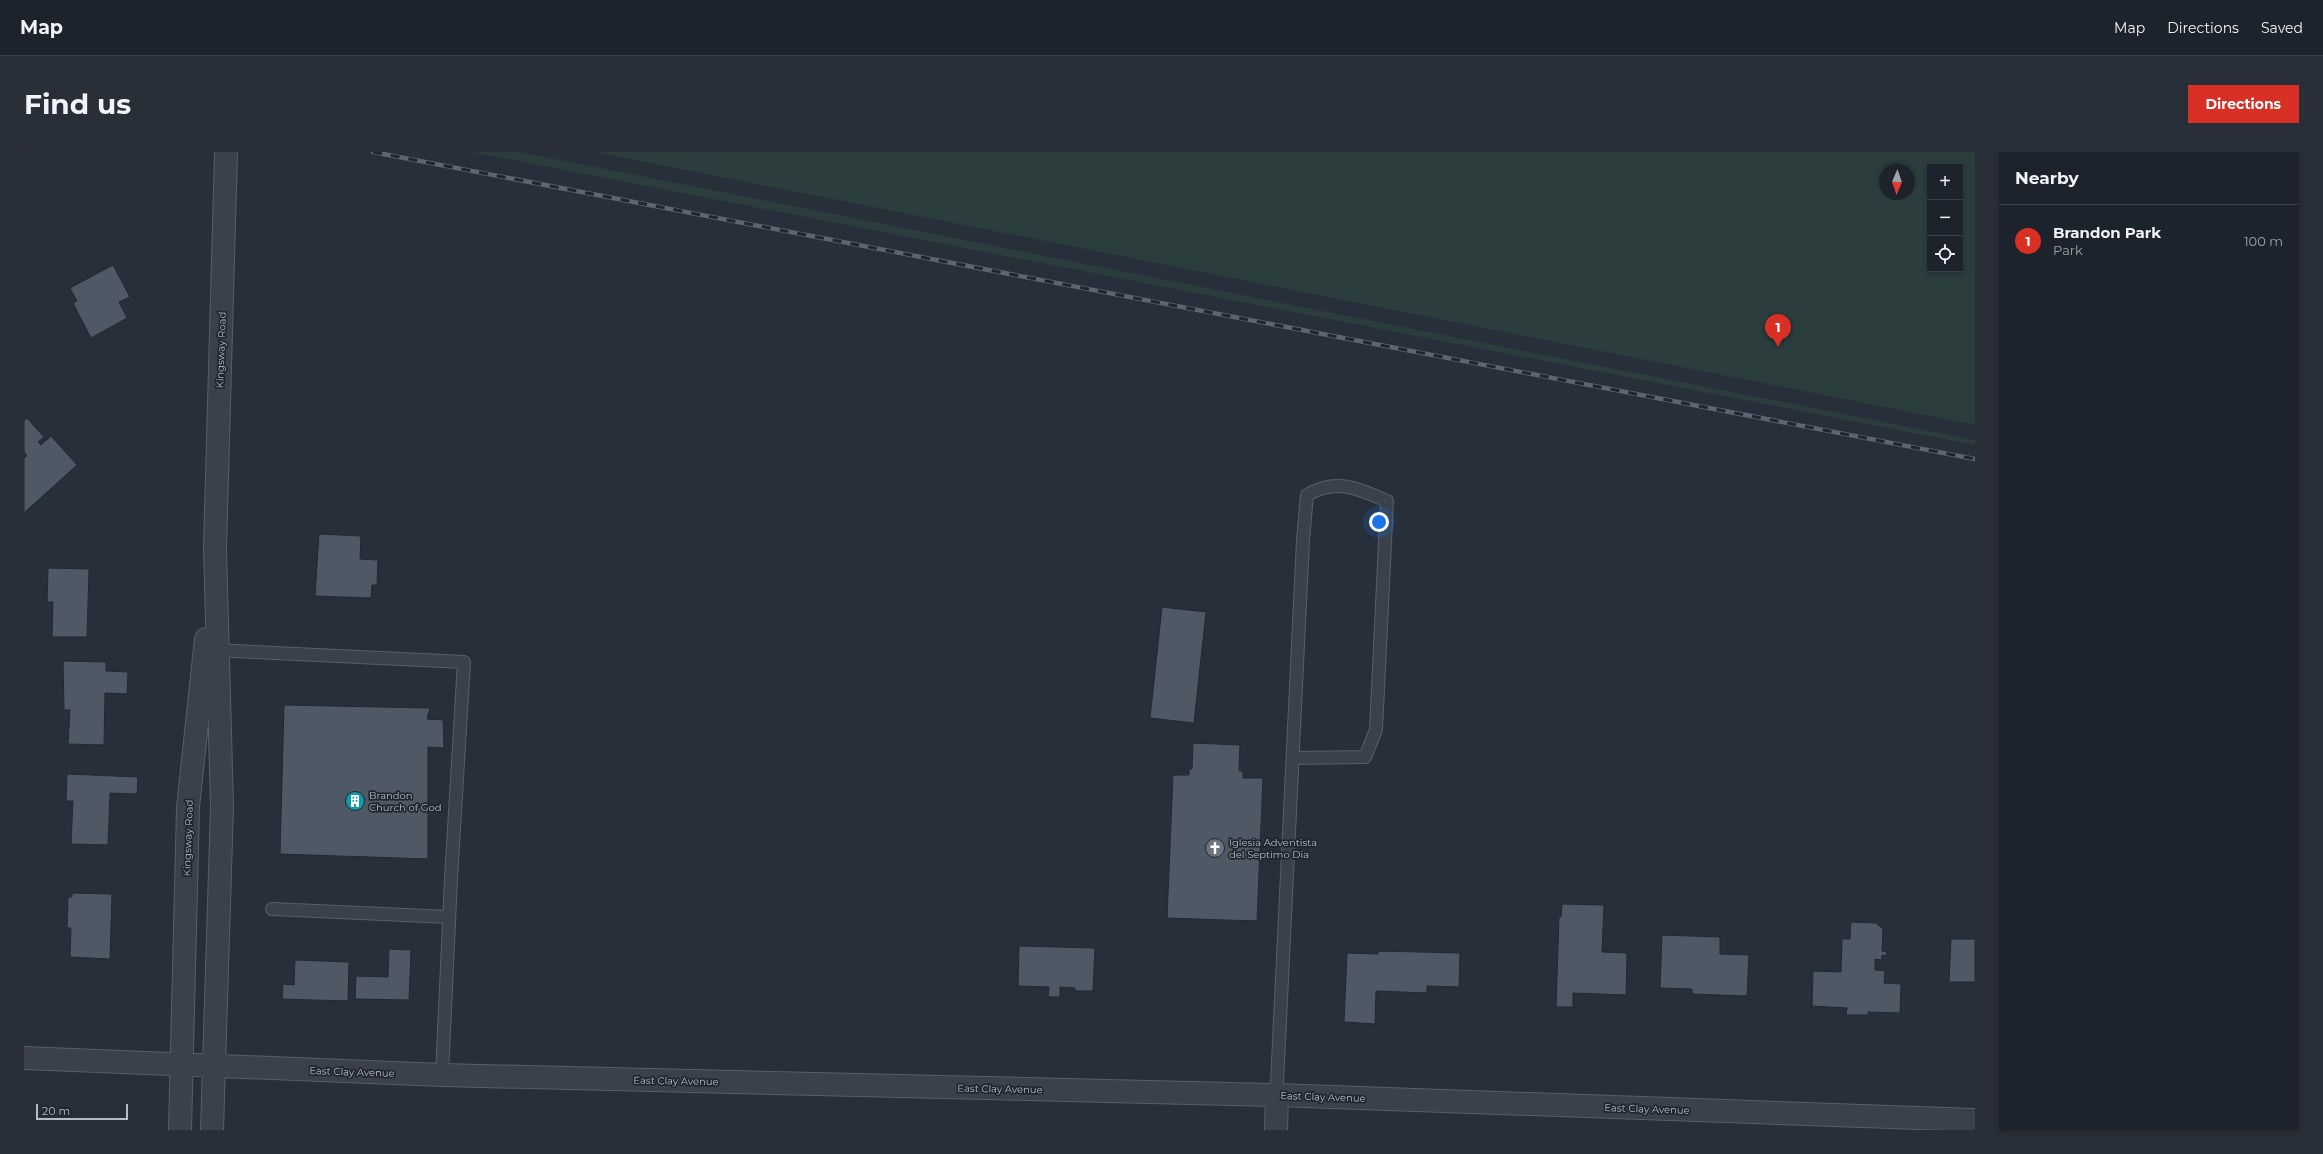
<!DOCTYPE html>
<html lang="en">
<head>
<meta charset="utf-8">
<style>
  body { margin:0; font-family:Montserrat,sans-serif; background:#292f38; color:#f1f3f6 }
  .controls { position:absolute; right:12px; top:12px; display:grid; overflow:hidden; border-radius:0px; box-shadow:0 2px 6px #0003 }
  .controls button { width:36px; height:36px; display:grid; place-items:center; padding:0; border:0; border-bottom:1px solid #3a4048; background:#1c232c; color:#f1f3f6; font:20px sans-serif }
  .compass { position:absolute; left:1855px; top:12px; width:36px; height:36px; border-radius:50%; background:#1c232c; box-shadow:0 2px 6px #0003; rotate:182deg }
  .scale { position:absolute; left:12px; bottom:10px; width:92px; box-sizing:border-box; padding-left:4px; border:2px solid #b5bcc6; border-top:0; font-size:11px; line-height:14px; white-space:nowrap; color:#b5bcc6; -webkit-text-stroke:3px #1f262f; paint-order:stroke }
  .you { position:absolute; left:1355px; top:370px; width:14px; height:14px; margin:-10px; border:3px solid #fff; border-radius:50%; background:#1a73e8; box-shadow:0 0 0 6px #1a73e833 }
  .badge { display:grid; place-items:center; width:26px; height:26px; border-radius:50%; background:#d93025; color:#fff; font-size:13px; font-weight:700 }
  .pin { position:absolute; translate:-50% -33px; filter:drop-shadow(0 1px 2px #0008) }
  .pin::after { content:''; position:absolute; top:21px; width:14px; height:12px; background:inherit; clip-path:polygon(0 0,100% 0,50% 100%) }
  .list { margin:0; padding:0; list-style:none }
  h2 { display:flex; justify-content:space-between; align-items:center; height:52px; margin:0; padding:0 16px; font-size:17px }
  h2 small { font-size:13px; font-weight:400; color:#a0a4a9 }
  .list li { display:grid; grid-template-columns:26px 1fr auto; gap:12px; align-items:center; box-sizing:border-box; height:72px; padding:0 16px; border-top:1px solid #3a4048 }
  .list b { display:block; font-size:15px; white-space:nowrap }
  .list p { margin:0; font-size:13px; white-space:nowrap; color:#a0a4a9 }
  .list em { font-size:13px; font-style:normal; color:#a0a4a9 }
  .icon { flex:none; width:22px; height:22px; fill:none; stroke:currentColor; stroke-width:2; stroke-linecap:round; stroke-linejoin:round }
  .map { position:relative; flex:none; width:1951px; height:978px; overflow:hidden; border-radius:0px }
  header { display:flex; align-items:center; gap:24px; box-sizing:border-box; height:56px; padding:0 20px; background:#1c232c; border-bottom:1px solid #3a4048 }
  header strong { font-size:19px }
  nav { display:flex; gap:22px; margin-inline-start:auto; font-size:14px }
  .intro { display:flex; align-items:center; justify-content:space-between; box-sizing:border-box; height:96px; padding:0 24px }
  h1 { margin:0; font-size:28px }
  .button { padding:10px 18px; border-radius:0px; background:#d93025; color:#fff; font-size:14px; font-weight:700 }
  main { display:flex; gap:24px; padding:0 24px }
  aside { flex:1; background:#1c232c; border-radius:0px; box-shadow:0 2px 6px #0003 }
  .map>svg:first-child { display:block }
</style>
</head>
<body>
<header>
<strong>Map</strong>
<nav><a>Map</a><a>Directions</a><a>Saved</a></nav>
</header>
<div class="intro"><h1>Find us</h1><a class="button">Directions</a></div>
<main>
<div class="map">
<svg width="1951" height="978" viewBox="0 0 1951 978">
  <rect width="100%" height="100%" fill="#262f3a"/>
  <!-- green -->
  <path fill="#2b3d3d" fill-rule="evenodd" d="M 448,0 L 496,0 L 1951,288 L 1951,293 Z
    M 571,0 L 1951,0 L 1951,273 ZM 1906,15 L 1936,15 L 1936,117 L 1906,117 ZM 1861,18 L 1885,18 L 1885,42 L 1861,42 Z"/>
  <!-- building -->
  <path fill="#4f5965" stroke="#212831" d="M 89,113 L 106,145 L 95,150 L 103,166 L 67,186 L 49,151 L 53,149 L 46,136 Z
    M 3,266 L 20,285 L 14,290 L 17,293 L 27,284 L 53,313 L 0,361 L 0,306 L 3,304 L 0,300 L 0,269 Z
    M 295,382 L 337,384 L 336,407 L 354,408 L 353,433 L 348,433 L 347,446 L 291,444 Z
    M 24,416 L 65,417 L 63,485 L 28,485 L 29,450 L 23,450 Z
    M 1138,455 L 1182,460 L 1170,571 L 1126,566 Z
    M 39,509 L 82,510 L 82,519 L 104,520 L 103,542 L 81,541 L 80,593 L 44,592 L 46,558 L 40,558 Z
    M 260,553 L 406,556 L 403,567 L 419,568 L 420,596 L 404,595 L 404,707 L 256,702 Z
    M 1169,591 L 1216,593 L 1215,619 L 1219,619 L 1219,626 L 1239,626 L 1233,769 L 1143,766 L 1149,623 L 1165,623 L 1165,617 L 1168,617 Z
    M 43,622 L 114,625 L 113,642 L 86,641 L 84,693 L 47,692 L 49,649 L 42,649 Z
    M 48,741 L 88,742 L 86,807 L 46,805 L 47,776 L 43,776 L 44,745 L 48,745 Z
    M 1538,752 L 1580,753 L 1578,800 L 1603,801 L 1602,843 L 1549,841 L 1549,855 L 1532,855 L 1535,765 L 1537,765 Z
    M 1827,770 L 1852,771 L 1859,777 L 1858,799 L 1863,800 L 1862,804 L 1858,803 L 1858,808 L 1851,807 L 1851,818 L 1861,819 L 1860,831 L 1877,832 L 1876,861 L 1844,860 L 1844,863 L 1822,863 L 1823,856 L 1788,854 L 1789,819 L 1817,820 L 1818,787 L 1826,787 Z
    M 1638,783 L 1696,785 L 1696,802 L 1725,803 L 1723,844 L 1668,842 L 1668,837 L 1636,836 Z
    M 1927,787 L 1951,787 L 1951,830 L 1925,830 Z
    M 995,794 L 1071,796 L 1069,839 L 1051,839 L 1051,836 L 1036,835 L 1036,845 L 1024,845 L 1025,835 L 994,834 Z
    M 365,797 L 387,798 L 385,848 L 331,847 L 332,824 L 364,825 Z
    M 1354,799 L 1436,801 L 1435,835 L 1403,834 L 1403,841 L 1352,839 L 1351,872 L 1320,870 L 1323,801 L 1354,802 Z
    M 271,808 L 325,810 L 324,849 L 258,847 L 259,832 L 270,833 Z"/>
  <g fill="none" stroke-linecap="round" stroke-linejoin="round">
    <defs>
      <path id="service" d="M 190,498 L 440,510 L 427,727 L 418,923
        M 248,757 L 425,765
        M 1253,943 L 1253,931 L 1279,388 L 1283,343 C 1312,326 1334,336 1363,349 L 1352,578 L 1341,605 L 1269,606"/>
      <path id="minor" d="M 1252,978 L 1253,943"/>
      <path id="tertiary" d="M 0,906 L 418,923 L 1253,943 L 1951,968
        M 156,978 L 164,655 L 182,487
        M 188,978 L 198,655 L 191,396 L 202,0"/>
    </defs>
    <!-- service casing -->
    <use href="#service" stroke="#585f68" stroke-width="14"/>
    <!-- minor casing -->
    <use href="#minor" stroke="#585f68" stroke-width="24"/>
    <!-- tertiary casing -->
    <use href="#tertiary" stroke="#585f68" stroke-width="24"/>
    <!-- service -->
    <use href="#service" stroke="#3a414a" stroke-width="12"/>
    <!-- minor -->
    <use href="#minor" stroke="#3a414a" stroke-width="22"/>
    <!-- tertiary -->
    <use href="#tertiary" stroke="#3a414a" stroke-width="22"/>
    <defs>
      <path id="rail" d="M 349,0 L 1951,307"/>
    </defs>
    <!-- rail casing -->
    <use href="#rail" stroke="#5c6571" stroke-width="4.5"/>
    <!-- rail -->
    <use href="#rail" stroke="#1f262f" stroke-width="3" stroke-dasharray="9" stroke-linecap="butt"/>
  </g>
  <!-- icons -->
  <defs>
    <symbol id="building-disc" viewBox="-11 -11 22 22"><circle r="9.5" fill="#0f9aa8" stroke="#1f262f"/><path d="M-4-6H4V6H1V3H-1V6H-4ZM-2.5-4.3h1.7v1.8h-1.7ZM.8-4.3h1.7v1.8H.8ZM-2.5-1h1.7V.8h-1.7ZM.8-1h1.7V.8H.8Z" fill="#fff"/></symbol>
    <symbol id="church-disc" viewBox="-11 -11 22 22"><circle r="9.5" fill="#6b7280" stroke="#1f262f"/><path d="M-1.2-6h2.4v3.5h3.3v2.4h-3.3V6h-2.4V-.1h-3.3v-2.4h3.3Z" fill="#fff"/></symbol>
  </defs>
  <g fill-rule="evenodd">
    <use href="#building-disc" x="320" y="638" width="22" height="22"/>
    <use href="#church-disc" x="1180" y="685" width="22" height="22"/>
  </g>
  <g text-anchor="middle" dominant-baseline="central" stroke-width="3.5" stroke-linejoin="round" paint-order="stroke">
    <!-- street labels -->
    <g font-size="10" fill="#b5bcc6" stroke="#1f262f">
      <text transform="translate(197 198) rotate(-88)">Kingsway Road</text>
      <text transform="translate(164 686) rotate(-88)">Kingsway Road</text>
      <text transform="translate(328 920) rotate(2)">East Clay Avenue</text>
      <text transform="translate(652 929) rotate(1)">East Clay Avenue</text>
      <text transform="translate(976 937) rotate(1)">East Clay Avenue</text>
      <text transform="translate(1299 945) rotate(2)">East Clay Avenue</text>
      <text transform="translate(1623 957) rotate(2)">East Clay Avenue</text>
    </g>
    <!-- poi labels -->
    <g font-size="10" fill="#b5bcc6" stroke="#1f262f" text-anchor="start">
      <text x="345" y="643">Brandon<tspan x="345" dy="12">Church of God</tspan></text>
      <text x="1205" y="690">Iglesia Adventista<tspan x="1205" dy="12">del Septimo Dia</tspan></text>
    </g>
  </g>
</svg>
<div class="controls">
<button>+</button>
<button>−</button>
<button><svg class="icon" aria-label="locate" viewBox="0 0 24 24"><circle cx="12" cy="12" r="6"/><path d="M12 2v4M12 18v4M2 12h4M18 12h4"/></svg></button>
</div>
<svg class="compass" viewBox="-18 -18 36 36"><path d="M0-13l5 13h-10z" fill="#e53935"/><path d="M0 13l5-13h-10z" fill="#a0a4a9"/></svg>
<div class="scale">20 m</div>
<div class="you"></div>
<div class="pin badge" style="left:1754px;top:195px">1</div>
</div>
<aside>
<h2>Nearby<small></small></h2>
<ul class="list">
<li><span class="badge">1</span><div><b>Brandon Park</b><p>Park</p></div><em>100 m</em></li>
</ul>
</aside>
</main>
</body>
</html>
